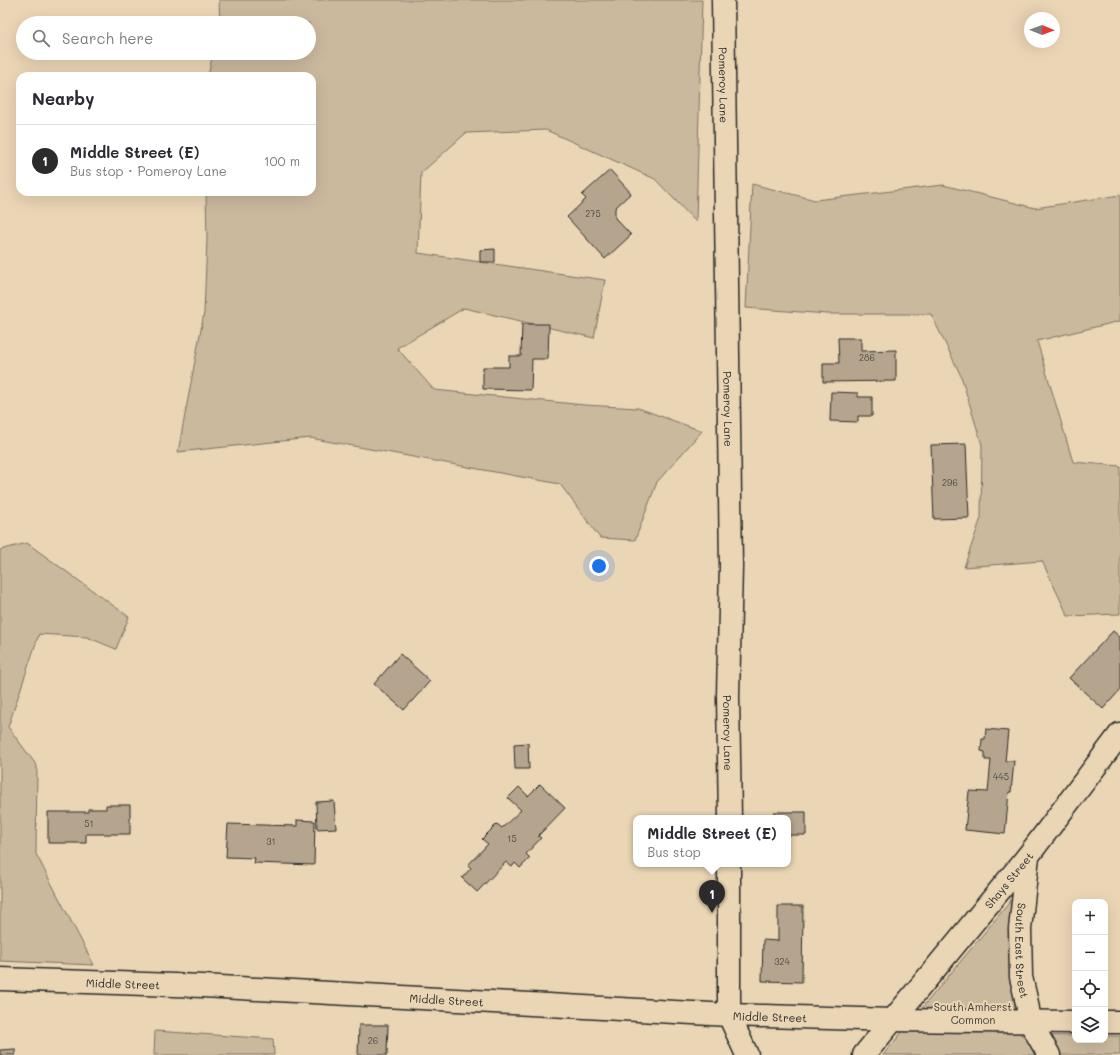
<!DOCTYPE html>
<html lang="en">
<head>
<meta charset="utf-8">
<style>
  body { margin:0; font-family:Mali,sans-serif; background:#f7f7f7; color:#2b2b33 }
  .controls { position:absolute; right:12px; bottom:12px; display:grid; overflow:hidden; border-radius:8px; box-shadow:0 4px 16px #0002 }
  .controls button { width:36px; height:36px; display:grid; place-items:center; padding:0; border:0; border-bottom:1px solid #e1e1e2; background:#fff; color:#2b2b33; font:20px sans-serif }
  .compass { position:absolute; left:1024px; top:12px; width:36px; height:36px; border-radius:50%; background:#fff; box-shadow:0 4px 16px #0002; rotate:91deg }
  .you { position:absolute; left:599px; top:566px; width:14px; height:14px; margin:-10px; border:3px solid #fff; border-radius:50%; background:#1a73e8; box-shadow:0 0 0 6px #1a73e833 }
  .badge { display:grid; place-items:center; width:26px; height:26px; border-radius:50%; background:#2b2b2b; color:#fff; font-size:13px; font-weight:700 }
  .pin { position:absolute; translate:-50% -33px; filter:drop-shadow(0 1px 2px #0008) }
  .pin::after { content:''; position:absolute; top:21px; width:14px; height:12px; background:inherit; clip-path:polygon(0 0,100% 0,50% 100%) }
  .popup { position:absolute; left:633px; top:815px; width:158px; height:52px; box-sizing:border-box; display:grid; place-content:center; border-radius:8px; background:#fff; filter:drop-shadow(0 1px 3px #0005); font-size:13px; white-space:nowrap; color:#7c7c81 }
  .popup b { font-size:15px; color:#2b2b33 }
  .popup::after { content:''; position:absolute; left:50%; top:100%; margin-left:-8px; border:8px solid transparent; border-top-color:#fff }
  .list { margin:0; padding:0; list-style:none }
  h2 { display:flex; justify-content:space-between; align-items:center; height:52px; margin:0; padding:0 16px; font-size:17px }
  h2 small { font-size:13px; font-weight:400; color:#7c7c81 }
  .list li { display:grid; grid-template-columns:26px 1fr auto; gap:12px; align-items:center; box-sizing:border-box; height:72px; padding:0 16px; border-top:1px solid #e1e1e2 }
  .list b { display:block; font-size:15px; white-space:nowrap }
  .list p { margin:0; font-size:13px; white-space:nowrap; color:#7c7c81 }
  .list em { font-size:13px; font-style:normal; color:#7c7c81 }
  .icon { flex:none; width:22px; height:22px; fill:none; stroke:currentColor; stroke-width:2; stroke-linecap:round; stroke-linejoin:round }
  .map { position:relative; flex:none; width:1120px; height:1055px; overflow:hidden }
  .search { position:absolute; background:#fff; box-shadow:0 4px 16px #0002; left:16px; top:16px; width:300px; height:44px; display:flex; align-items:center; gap:10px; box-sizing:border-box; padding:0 14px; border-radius:22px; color:#7c7c81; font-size:15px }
  .panel { position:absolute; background:#fff; box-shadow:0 4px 16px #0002; left:16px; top:72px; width:300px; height:124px; border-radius:12px }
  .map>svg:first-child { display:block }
</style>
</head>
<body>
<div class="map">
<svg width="1120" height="1055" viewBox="0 0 1120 1055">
  <rect width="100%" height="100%" fill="#ead5b4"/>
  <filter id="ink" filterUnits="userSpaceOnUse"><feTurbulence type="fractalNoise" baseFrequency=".025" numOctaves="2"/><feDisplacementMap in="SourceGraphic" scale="8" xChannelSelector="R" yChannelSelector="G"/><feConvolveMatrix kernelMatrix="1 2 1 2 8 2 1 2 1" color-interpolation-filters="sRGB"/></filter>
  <g filter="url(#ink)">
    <!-- green -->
    <path fill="#cbb99e" stroke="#7b7264" d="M 219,0 L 702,0 L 696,222 L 655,179 L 546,130 L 466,133 L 421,173 L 418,253 L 605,280 L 594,338 L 464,308 L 397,348 L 434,390 L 584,405 L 638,408 L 702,431 L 657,482 L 635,540 L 600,538 L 560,484 L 310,438 L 178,452 L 204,313 L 207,239 L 206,192 L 312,192 L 312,76 L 208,76 L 213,53 L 309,53 L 309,23 L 220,23 Z
      M 752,184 L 815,200 L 943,185 L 1035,208 L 1120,195 L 1120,321 L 1037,341 L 1073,462 L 1120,466 L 1120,614 L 1068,616 L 1042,561 L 964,567 L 981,518 L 982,445 L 961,376 L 931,314 L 828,314 L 746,308 Z
      M 27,543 L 129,617 L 116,649 L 87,637 L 39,634 L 8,727 L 37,766 L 36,854 L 94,965 L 0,961 L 0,550 Z
      M 1014,897 L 1014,1000 L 1021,1035 L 1075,1036 L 1075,1040 L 1105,1040 L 1105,1036 L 1120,1036 L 1120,1055 L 883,1055 Z
      M 155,1031 L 273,1039 L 274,1055 L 154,1055 Z"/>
    <!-- building -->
    <path fill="#b5a58e" stroke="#2b2b2b" d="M 610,170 L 631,193 L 615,208 L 615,218 L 631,235 L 605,259 L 567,217 L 586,199 L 582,195 Z
      M 495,249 L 495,262 L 480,262 L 480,250 Z
      M 522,324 L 549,324 L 548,359 L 532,359 L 531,390 L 483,389 L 483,367 L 509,367 L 509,356 L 521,356 Z
      M 838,338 L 861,338 L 861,351 L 896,350 L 896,381 L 823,382 L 823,363 L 839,363 Z
      M 831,392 L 858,393 L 858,397 L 872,397 L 872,416 L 858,416 L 858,422 L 830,421 Z
      M 966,444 L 969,518 L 934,519 L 931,445 Z
      M 1113,631 L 1120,637 L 1120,690 L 1103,709 L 1069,678 Z
      M 400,654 L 430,681 L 404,710 L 374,684 Z
      M 986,729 L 1008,731 L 1005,761 L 1014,761 L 1011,792 L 1009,792 L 1005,834 L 965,830 L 969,791 L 988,792 L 991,760 L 985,760 L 985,752 L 981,751 L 982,739 L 985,739 Z
      M 528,743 L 529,769 L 515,769 L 514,744 Z
      M 540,784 L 565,808 L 538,836 L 541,838 L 526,854 L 530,858 L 520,868 L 515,863 L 512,867 L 506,862 L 477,892 L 462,878 L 471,868 L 468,865 L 488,844 L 482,839 L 497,824 L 502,828 L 521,810 L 508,798 L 519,787 L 528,796 Z
      M 334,801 L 336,828 L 317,829 L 316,802 Z
      M 106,805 L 130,805 L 130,834 L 86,834 L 86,843 L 48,843 L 48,812 L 88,812 L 88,809 L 106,809 Z
      M 774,812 L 806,812 L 806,835 L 788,835 L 788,818 L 773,818 Z
      M 297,820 L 315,821 L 314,865 L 254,863 L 255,858 L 226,857 L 228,824 L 297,826 Z
      M 778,906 L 803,906 L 802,982 L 762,981 L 763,940 L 778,941 Z
      M 359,1025 L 388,1025 L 387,1055 L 358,1055 Z
      M 15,1049 L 15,1055 L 0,1055 L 0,1050 Z"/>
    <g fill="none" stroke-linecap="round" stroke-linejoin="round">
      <defs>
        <g id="street">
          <path id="s1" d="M 0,979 L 203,986 L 729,1015"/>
          <path d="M 892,1020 L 1075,1022"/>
          <path d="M 1105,1022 L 1120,1022"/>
        </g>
        <g id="secondary">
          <path id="s2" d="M 723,0 L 731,566 L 728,696 L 730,818"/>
          <path id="s3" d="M 1028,856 L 1020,929 L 1021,977 L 1027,1003 L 1030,1022 L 1049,1055"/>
          <path d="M 729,864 L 729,1015 L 747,1055"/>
          <path id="s4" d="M 729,1015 L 892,1020"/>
          <path id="s5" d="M 864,1055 L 1028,856 L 1120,734"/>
        </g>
      </defs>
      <!-- street casing -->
      <use href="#street" stroke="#2b2b2b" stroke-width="25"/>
      <!-- secondary casing -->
      <use href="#secondary" stroke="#2b2b2b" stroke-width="25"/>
      <!-- street -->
      <use href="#street" stroke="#ead5b4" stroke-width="22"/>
      <!-- secondary -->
      <use href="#secondary" stroke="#ead5b4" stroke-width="22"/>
    </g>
  </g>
  <g text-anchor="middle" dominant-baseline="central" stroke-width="4" stroke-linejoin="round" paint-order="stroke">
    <!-- number labels -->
    <g font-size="9" fill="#4e4a44">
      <text x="593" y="213">275</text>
      <text x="867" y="357">286</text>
      <text x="950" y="482">296</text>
      <text x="1001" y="776">445</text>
      <text x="89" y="823">51</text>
      <text x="512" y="838">15</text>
      <text x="271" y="841">31</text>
      <text x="782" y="961">324</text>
      <text x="373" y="1040">26</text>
    </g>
    <!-- street labels -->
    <g font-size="11" fill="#2b2b2b" stroke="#ead5b4">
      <text stroke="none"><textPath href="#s2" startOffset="85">Pomeroy Lane</textPath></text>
      <text stroke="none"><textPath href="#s2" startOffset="409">Pomeroy Lane</textPath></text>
      <text stroke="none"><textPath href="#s2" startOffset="733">Pomeroy Lane</textPath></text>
      <text stroke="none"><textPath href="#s5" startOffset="227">Shays Street</textPath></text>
      <text stroke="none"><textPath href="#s3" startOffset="95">South East Street</textPath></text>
      <text stroke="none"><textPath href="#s1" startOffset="123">Middle Street</textPath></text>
      <text stroke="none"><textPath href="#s1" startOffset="447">Middle Street</textPath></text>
      <text stroke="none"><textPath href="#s4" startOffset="41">Middle Street</textPath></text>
    </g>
    <!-- park labels -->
    <g font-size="11" fill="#43403c" stroke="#ead5b4">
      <text x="973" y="1006">South Amherst<tspan x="973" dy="13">Common</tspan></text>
    </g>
  </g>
</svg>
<div class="controls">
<button>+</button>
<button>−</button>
<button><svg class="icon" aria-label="locate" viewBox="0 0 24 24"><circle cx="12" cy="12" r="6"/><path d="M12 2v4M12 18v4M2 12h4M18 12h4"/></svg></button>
<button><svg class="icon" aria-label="layers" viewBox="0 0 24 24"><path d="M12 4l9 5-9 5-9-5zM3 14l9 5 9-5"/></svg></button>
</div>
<svg class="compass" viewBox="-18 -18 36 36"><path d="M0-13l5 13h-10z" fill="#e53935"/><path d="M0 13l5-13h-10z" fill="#7c7c81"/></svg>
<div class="you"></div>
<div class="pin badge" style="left:712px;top:913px">1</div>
<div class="popup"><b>Middle Street (E)</b>Bus stop</div>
<div class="search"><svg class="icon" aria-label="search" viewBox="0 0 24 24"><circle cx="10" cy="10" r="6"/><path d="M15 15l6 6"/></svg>Search here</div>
<section class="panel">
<h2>Nearby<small></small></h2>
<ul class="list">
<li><span class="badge">1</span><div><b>Middle Street (E)</b><p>Bus stop · Pomeroy Lane</p></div><em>100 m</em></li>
</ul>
</section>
</div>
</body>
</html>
